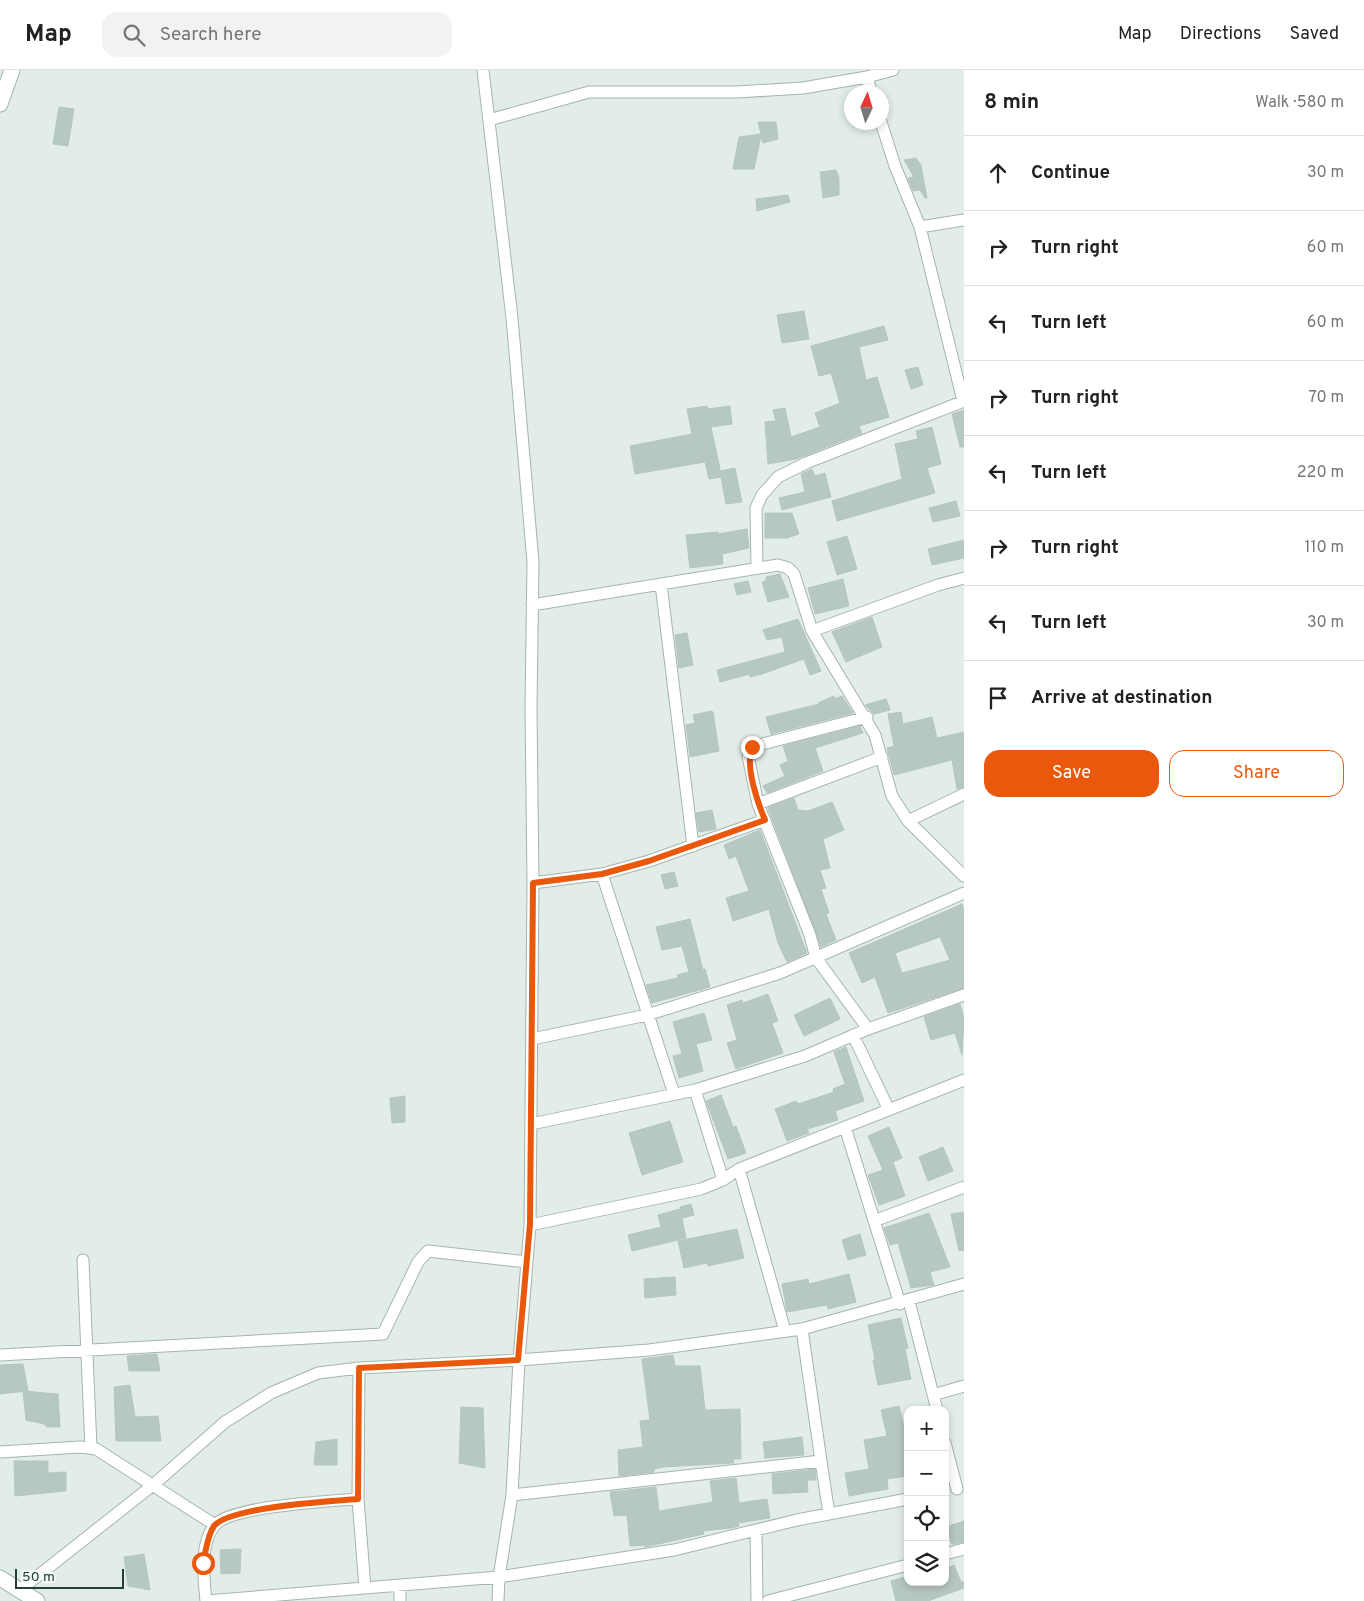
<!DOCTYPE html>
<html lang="en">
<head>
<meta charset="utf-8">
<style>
  body { margin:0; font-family:Overpass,sans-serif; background:#f2f2f2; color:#222 }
  .controls { position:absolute; right:15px; bottom:15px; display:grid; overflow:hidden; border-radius:10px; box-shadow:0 2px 8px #0003 }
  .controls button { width:45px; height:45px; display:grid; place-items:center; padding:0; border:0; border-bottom:1px solid #e0e0e0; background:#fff; color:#222; font:25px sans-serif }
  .compass { position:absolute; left:844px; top:15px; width:45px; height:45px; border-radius:50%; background:#fff; box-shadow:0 2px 8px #0003; rotate:4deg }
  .scale { position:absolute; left:15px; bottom:12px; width:109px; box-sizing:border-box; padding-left:5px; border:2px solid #213f35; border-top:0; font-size:14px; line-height:18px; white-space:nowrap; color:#213f35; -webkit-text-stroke:4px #f2f9f5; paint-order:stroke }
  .stop { position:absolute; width:15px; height:15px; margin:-11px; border:4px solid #ea580c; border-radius:50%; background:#fff }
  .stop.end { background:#ea580c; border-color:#fff; box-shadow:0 1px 5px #0008 }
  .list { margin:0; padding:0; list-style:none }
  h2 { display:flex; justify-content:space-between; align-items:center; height:65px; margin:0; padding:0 20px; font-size:21px }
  h2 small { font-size:16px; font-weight:400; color:#767676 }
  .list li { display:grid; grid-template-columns:32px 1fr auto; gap:15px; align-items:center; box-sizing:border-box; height:75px; padding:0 20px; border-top:1px solid #e0e0e0 }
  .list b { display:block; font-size:19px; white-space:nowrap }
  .list em { font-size:16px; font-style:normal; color:#767676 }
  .actions { display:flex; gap:10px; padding:15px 20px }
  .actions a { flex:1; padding:11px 0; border:1px solid #ea580c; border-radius:15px; text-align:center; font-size:18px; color:#ea580c }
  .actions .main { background:#ea580c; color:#fff }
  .icon { flex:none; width:28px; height:28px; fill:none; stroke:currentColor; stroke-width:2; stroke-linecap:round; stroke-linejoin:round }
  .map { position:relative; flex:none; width:964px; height:1531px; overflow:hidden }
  header { display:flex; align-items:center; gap:30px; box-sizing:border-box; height:70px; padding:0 25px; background:#fff; border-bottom:1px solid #e0e0e0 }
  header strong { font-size:24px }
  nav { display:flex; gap:28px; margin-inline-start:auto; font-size:18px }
  .search { width:350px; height:45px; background:#f2f2f2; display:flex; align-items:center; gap:12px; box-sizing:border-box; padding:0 18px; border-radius:15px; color:#767676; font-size:19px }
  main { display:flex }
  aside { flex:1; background:#fff }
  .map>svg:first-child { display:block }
</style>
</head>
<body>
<header>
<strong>Map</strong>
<div class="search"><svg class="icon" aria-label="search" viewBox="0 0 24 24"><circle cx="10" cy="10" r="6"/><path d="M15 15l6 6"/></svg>Search here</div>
<nav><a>Map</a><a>Directions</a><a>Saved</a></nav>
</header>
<main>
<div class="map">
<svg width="964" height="1531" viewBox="0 0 964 1531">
  <rect width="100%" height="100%" fill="#e2ede7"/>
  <!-- building -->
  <path fill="#b7c8c0" stroke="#b4c7be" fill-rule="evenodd" d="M 59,37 L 74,39 L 68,76 L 53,74 Z
    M 758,52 L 776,52 L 778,69 L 763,73 L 761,66 L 754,99 L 733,99 L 739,67 L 761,64 Z
    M 916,88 L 921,95 L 927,128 L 925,128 L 920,120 L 913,121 L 908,108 L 914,107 L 904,90 Z
    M 836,100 L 839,108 L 839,125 L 823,128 L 820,102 Z
    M 788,125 L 790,132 L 757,141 L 756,129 Z
    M 804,241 L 809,269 L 782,273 L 777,245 Z
    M 884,256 L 888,270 L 859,277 L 866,310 L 877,307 L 889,347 L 859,356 L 862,363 L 796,389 L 768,394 L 765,352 L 776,351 L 773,340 L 785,338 L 791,367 L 820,357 L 815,343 L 840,333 L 831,303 L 819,306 L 811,276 Z
    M 918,297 L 923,315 L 911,319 L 905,300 Z
    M 707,336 L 708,339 L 730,336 L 732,354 L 711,357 L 721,404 L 720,401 L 735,398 L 742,432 L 726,434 L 721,407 L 709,409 L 705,392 L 635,404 L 630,376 L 692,364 L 687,339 Z
    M 964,340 L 964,377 L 960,377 L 952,344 Z
    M 932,357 L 941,394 L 927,398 L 935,423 L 837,451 L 832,431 L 902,409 L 895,374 L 918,369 L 916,361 Z
    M 812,399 L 815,406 L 825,403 L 831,427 L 782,440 L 779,428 L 805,422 L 801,404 Z
    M 956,431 L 960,446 L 933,452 L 929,438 Z
    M 765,443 L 792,443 L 799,464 L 787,468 L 765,468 Z
    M 747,459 L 749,478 L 722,484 L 723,494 L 690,498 L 686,465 L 718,462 L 718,464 Z
    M 847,466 L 857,499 L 837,505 L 827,472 Z
    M 964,470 L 964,488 L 932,495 L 928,479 Z
    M 780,504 L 789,527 L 768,532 L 762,512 L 766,511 L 766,507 Z
    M 843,509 L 849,536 L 815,544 L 808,518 Z
    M 748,511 L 751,522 L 737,525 L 734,514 Z
    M 872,547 L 882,577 L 846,592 L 832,562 Z
    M 798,549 L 821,601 L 810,605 L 804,589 L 762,604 L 750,607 L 750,604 L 720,612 L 717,600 L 785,582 L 782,567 L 767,570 L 763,560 Z
    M 687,563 L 693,595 L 679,598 L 675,565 Z
    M 834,626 L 835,629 L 842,626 L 853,643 L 771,664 L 766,647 L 819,634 L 818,633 Z
    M 886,629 L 890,640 L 874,644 L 865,635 Z
    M 711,641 L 713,642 L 719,681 L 690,687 L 686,655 L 695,653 L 693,645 Z
    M 901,642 L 903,654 L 932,647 L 937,668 L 964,662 L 964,717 L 957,719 L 952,690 L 894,705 L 887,678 L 894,676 L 888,644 Z
    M 860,656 L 863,663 L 815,678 L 823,701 L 767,723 L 763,716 L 785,706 L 780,695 L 788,691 L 783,676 Z
    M 794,728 L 798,740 L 808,741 L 832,732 L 844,760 L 823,769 L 830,798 L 820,800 L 826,818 L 821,819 L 829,843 L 826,844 L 836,870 L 821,877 L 768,738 Z
    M 712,740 L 716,759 L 699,762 L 696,743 Z
    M 760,760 L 807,883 L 787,892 L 778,873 L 769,839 L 733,851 L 726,828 L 749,821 L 736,786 L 729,789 L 724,775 Z
    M 674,802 L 678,816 L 665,819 L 661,805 Z
    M 962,834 L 964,840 L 964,918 L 888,943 L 875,907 L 862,913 L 849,883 ZM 940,867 L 950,890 L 902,903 L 895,883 Z
    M 690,849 L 703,900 L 705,899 L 710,917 L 652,933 L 646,915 L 678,908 L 677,905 L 689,902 L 682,876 L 662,880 L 656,857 Z
    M 768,924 L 778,951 L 772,953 L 783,983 L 736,999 L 727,973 L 737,970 L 727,935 L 742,930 L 743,933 Z
    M 830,928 L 840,949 L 804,966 L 794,945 Z
    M 960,934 L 964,948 L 962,985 L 955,963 L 931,970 L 924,947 Z
    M 704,943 L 712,970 L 696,974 L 703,1001 L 679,1008 L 673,986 L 682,984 L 673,952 Z
    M 846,977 L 864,1031 L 835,1041 L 838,1050 L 807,1059 L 809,1063 L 787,1071 L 775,1039 L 796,1031 L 798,1034 L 834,1022 L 833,1019 L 845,1014 L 834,982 Z
    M 721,1025 L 733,1057 L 736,1056 L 746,1083 L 728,1089 L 706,1031 Z
    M 405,1026 L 405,1052 L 392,1053 L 390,1028 Z
    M 670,1051 L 683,1092 L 642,1105 L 629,1063 Z
    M 889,1057 L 902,1088 L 893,1092 L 905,1126 L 879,1135 L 868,1105 L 883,1100 L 868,1066 Z
    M 943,1077 L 953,1101 L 928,1111 L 919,1087 Z
    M 691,1134 L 694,1145 L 683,1148 L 680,1137 Z
    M 680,1139 L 686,1168 L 632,1181 L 628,1165 L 661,1157 L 658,1145 Z
    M 964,1142 L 964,1180 L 959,1181 L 951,1144 Z
    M 929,1143 L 950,1197 L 930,1202 L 934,1215 L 911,1218 L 898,1173 L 890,1175 L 884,1158 Z
    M 737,1159 L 744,1188 L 708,1196 L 707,1193 L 684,1198 L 678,1171 Z
    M 860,1164 L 866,1185 L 848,1190 L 842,1170 Z
    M 849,1204 L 856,1232 L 828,1239 L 827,1235 L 787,1242 L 782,1214 L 808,1209 L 809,1214 Z
    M 675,1207 L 676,1225 L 645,1228 L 644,1209 Z
    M 901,1248 L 908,1278 L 905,1279 L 911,1309 L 878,1315 L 873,1290 L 875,1290 L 868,1255 Z
    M 157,1284 L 160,1301 L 129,1301 L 127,1286 Z
    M 673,1285 L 675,1296 L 700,1296 L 705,1340 L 740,1339 L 741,1389 L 733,1389 L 734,1393 L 663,1397 L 654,1399 L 654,1402 L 619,1406 L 618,1380 L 643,1377 L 640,1351 L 650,1350 L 642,1289 Z
    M 23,1294 L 28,1321 L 0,1324 L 0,1295 Z
    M 130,1315 L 135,1347 L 158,1346 L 161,1371 L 116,1371 L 114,1317 Z
    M 23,1321 L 58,1324 L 60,1357 L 47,1357 L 44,1354 L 26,1350 Z
    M 899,1336 L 905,1361 L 908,1360 L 908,1406 L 887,1409 L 888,1419 L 849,1426 L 845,1403 L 869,1399 L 864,1370 L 887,1366 L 881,1340 Z
    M 461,1337 L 483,1338 L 485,1398 L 459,1393 Z
    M 802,1367 L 804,1385 L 765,1388 L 763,1372 Z
    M 337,1369 L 337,1395 L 314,1395 L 316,1372 Z
    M 14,1391 L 48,1391 L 48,1403 L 66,1402 L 66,1421 L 15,1426 Z
    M 815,1399 L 816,1410 L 807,1410 L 808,1422 L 773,1424 L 772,1404 Z
    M 736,1408 L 739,1433 L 767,1429 L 770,1448 L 738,1453 L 739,1456 L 731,1458 L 703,1461 L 704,1464 L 645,1477 L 645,1475 L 630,1476 L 627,1445 L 614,1446 L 610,1422 L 656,1417 L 659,1441 L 713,1432 L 710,1411 Z
    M 964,1451 L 964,1472 L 952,1474 L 946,1457 Z
    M 241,1479 L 240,1503 L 221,1504 L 220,1480 Z
    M 144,1484 L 150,1520 L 128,1516 L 124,1487 Z
    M 954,1495 L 961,1512 L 964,1512 L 964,1518 L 928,1531 L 896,1531 L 891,1511 L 908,1506 L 908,1512 L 945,1512 L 945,1499 Z"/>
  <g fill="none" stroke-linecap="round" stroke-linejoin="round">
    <defs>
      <path id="street" d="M 483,0 L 512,248 L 533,492 L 531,638 L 533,813 L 530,1155 L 519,1290 L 512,1425 L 499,1507 L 498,1531
        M 867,7 L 871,22
        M 489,50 L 589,22 L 737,22 L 803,18 L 867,7 L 893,0
        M 881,52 L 895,96 L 920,157 L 963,331
        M 920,157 L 964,150
        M 757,498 L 756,438 L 762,425 L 778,407 L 806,393 L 964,331
        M 661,514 L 693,776
        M 532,535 L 778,495 L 788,498 L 794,504 L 812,561 L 875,665 L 892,726 L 908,751 L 964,806
        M 812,561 L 938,515 L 964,508
        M 867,647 L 751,677 L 748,686 L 758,734 L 810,865 L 816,888 L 868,959
        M 758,734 L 882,687
        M 908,751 L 964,724
        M 602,804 L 674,1024
        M 533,813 L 602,804 L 649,791 L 765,750
        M 853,965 L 889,1040
        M 532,969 L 647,945 L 780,903 L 964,823
        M 695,1020 L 723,1110
        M 531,1054 L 695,1020 L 805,986 L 868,959 L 964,925
        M 845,1057 L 900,1234
        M 739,1099 L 785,1261
        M 874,1151 L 964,1117
        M 530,1155 L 701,1119 L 723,1110 L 739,1099 L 964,1010
        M 83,1190 L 91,1378
        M 909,1231 L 937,1340
        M 802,1259 L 821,1391
        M 0,1285 L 383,1264 L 418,1192 L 428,1181 L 527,1192
        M 359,1298 L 358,1429 L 365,1518
        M 933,1325 L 964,1316
        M 945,1373 L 957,1419
        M 0,1382 L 80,1377 L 96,1379 L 215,1455
        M 512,1425 L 821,1391 L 829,1444
        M 756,1460 L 757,1531
        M 945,1484 L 964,1479
        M 20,1520 L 153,1415 L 225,1352 L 271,1323 L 318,1303 L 359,1298 L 519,1290 L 649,1280 L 802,1259 L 964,1214
        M 206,1531 L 499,1507 L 674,1480 L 797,1450 L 908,1429
        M 206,1531 C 204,1510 199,1473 215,1455 C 231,1436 331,1431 358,1429
        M 400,1531 L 400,1515
        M 768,1531 L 908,1495"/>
      <path id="secondary" d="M 0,34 L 12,0
        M 0,1508 L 37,1531"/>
    </defs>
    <!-- street casing -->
    <use href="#street" stroke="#a4b5ae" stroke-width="13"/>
    <!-- secondary casing -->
    <use href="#secondary" stroke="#9fb9af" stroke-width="17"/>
    <!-- street -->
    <use href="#street" stroke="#fff" stroke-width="11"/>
    <!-- secondary -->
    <use href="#secondary" stroke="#fff" stroke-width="15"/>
  </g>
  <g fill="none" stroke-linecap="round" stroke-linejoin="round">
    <!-- route -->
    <path stroke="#ea580c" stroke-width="6" d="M 203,1493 C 206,1481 207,1466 214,1456 C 229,1437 332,1431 358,1429 L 359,1298 L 518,1290 L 530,1154 L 533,813 L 602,804 L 649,791 L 765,750 C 757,731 745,696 752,677"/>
  </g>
</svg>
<div class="controls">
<button>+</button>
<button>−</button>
<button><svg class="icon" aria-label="locate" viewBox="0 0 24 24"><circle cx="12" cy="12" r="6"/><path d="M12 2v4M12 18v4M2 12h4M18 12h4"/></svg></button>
<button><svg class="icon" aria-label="layers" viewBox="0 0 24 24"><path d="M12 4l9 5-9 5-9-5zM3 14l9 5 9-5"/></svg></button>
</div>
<svg class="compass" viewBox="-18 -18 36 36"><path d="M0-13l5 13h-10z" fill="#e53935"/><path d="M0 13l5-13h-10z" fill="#767676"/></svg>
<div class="scale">50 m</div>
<div class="stop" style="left:203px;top:1493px"></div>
<div class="stop end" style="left:752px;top:677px"></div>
</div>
<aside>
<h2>8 min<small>Walk · 580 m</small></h2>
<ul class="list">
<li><svg class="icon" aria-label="ahead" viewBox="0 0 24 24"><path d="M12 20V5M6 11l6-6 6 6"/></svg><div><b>Continue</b></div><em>30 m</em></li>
<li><svg class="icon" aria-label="right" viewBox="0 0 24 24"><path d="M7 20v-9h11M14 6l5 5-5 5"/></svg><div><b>Turn right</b></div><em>60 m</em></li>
<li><svg class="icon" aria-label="left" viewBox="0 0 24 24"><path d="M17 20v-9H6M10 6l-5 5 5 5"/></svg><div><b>Turn left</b></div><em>60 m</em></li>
<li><svg class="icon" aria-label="right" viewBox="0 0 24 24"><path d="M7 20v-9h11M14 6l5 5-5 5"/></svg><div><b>Turn right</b></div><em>70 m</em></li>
<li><svg class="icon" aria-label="left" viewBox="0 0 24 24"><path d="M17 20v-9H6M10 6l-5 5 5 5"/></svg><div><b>Turn left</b></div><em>220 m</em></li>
<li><svg class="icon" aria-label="right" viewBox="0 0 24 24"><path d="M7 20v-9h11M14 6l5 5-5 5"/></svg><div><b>Turn right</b></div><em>110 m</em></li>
<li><svg class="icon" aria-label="left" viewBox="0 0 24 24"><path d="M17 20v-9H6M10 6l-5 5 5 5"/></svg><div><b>Turn left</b></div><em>30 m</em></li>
<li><svg class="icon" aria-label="arrive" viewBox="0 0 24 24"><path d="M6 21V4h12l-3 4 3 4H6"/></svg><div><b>Arrive at destination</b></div></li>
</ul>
<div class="actions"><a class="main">Save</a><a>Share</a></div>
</aside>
</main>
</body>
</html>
